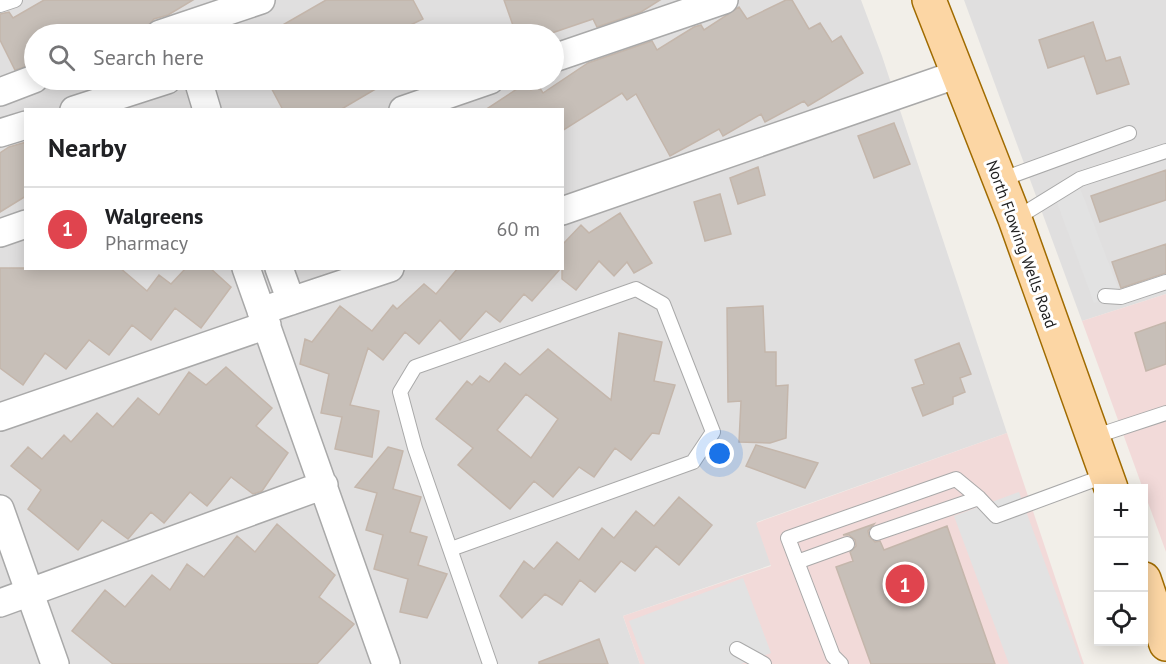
<!DOCTYPE html>
<html lang="en">
<head>
<meta charset="utf-8">
<style>
  body { margin:0; font-family:"PT Sans",sans-serif; background:#f6f6f6; color:#202124 }
  .controls { position:absolute; right:18px; bottom:18px; display:grid; overflow:hidden; border-radius:0px; box-shadow:0 3px 15px #0003 }
  .controls button { width:54px; height:54px; display:grid; place-items:center; padding:0; border:0; border-bottom:2px solid #e0e0e0; background:#fff; color:#202124; font:30px sans-serif }
  .you { position:absolute; left:720px; top:454px; width:21px; height:21px; margin:-15px; border:4px solid #fff; border-radius:50%; background:#1a73e8; box-shadow:0 0 0 9px #1a73e833 }
  .badge { display:grid; place-items:center; width:39px; height:39px; border-radius:50%; background:#1a73e8; color:#fff; font-size:20px; font-weight:700 }
  .pin { position:absolute; translate:-50% -50%; border:3px solid #fff; box-shadow:0 2px 6px #0006 }
  .list { margin:0; padding:0; list-style:none }
  h2 { display:flex; justify-content:space-between; align-items:center; height:78px; margin:0; padding:0 24px; font-size:26px }
  h2 small { font-size:20px; font-weight:400; color:#757577 }
  .list li { display:grid; grid-template-columns:39px 1fr auto; gap:18px; align-items:center; box-sizing:border-box; height:84px; padding:0 24px; border-top:2px solid #e0e0e0 }
  .list b { display:block; font-size:22px; white-space:nowrap }
  .list p { margin:0; font-size:20px; white-space:nowrap; color:#757577 }
  .list em { font-size:20px; font-style:normal; color:#757577 }
  .icon { flex:none; width:33px; height:33px; fill:none; stroke:currentColor; stroke-width:2; stroke-linecap:round; stroke-linejoin:round }
  .map { position:relative; flex:none; width:1166px; height:664px; overflow:hidden }
  .search { position:absolute; background:#fff; box-shadow:0 3px 15px #0003; left:24px; top:24px; width:540px; height:66px; display:flex; align-items:center; gap:15px; box-sizing:border-box; padding:0 21px; border-radius:33px; color:#757577; font-size:22px }
  .panel { position:absolute; background:#fff; box-shadow:0 3px 15px #0003; left:24px; top:108px; width:540px; height:162px; border-radius:0px }
  .map>svg:first-child { display:block }
</style>
</head>
<body>
<div class="map">
<svg width="1166" height="664" viewBox="0 0 1166 664">
  <rect width="100%" height="100%" fill="#f2efe9"/>
  <!-- residential -->
  <path fill="#e0dfdf" fill-rule="evenodd" d="M 0,0 L 861,0 L 882,56 L 1007,433 L 757,522 L 771,565 L 623,616 L 640,664 L 0,664 ZM 34,34 L 554,34 L 554,80 L 34,80 ZM 26,110 L 562,110 L 562,268 L 26,268 Z
    M 964,0 L 1166,0 L 1166,294 L 1082,321 Z"/>
  <!-- commercial -->
  <path fill="#f2dad9" d="M 1166,294 L 1166,552 L 1082,321 Z
    M 1007,433 L 1084,664 L 640,664 L 623,616 L 771,566 L 756,523 Z"/>
  <!-- parking -->
  <path fill="#e2e2e2" d="M 1080,188 L 1120,293 L 1094,303 L 1055,197 Z
    M 1019,492 L 1082,664 L 1009,664 L 954,516 Z
    M 743,578 L 771,653 L 741,664 L 645,664 L 629,621 Z"/>
  <!-- building -->
  <path fill="#c7bfb8" stroke="#c4b6ab" stroke-width="1.5" fill-rule="evenodd" d="M 44,0 L 193,0 L 168,15 L 154,19 L 146,28 L 134,34 L 34,34 L 34,64 L 15,70 L 0,40 L 0,14 L 9,12 L 13,18 Z
    M 326,0 L 413,0 L 423,19 L 392,34 L 267,34 Z
    M 504,0 L 660,0 L 641,12 L 597,27 L 593,19 L 549,34 L 516,34 Z
    M 786,0 L 792,0 L 809,29 L 820,23 L 832,42 L 841,36 L 863,73 L 808,106 L 804,101 L 765,122 L 761,114 L 723,136 L 719,129 L 670,156 L 636,94 L 627,100 L 622,93 L 562,131 L 562,110 L 485,110 L 526,83 L 531,90 L 538,85 L 543,93 L 588,63 L 652,41 L 657,50 L 694,27 L 701,25 L 704,30 L 739,7 L 747,19 Z
    M 1093,22 L 1106,61 L 1120,57 L 1129,84 L 1097,94 L 1084,56 L 1048,68 L 1039,40 Z
    M 267,80 L 391,80 L 340,110 L 283,110 Z
    M 894,123 L 910,164 L 874,178 L 858,136 Z
    M 26,142 L 26,196 L 0,212 L 0,153 L 9,147 Z
    M 758,167 L 765,195 L 738,204 L 730,178 Z
    M 1166,170 L 1166,200 L 1100,222 L 1091,196 Z
    M 720,194 L 731,234 L 705,241 L 694,202 Z
    M 620,213 L 652,263 L 634,273 L 627,262 L 614,276 L 599,261 L 576,290 L 562,279 L 562,245 L 581,225 L 589,233 Z
    M 1166,244 L 1166,273 L 1121,288 L 1112,262 Z
    M 0,268 L 120,268 L 147,291 L 159,275 L 171,284 L 186,268 L 210,268 L 231,287 L 201,328 L 175,308 L 151,340 L 132,325 L 109,355 L 89,340 L 66,369 L 45,353 L 23,385 L 0,368 Z
    M 458,268 L 561,268 L 532,301 L 524,294 L 500,322 L 486,311 L 460,340 L 440,320 L 419,344 L 405,332 L 383,360 L 368,348 L 350,405 L 379,411 L 372,457 L 335,449 L 342,417 L 321,413 L 329,374 L 300,364 L 305,339 L 312,342 L 340,306 L 372,331 L 393,305 L 397,309 L 424,284 L 436,294 Z
    M 763,306 L 765,352 L 776,352 L 776,386 L 788,385 L 786,438 L 770,443 L 739,442 L 741,401 L 728,402 L 727,308 Z
    M 1166,322 L 1166,364 L 1146,371 L 1135,333 Z
    M 619,333 L 662,342 L 654,381 L 675,385 L 659,434 L 652,433 L 631,460 L 615,448 L 594,477 L 579,467 L 553,497 L 534,481 L 510,509 L 458,465 L 473,448 L 436,419 L 467,381 L 472,385 L 480,376 L 489,382 L 505,363 L 520,375 L 548,349 L 611,400 ZM 526,394 L 558,419 L 531,458 L 497,430 Z
    M 959,343 L 971,374 L 960,378 L 965,392 L 953,397 L 953,404 L 923,416 L 912,388 L 924,384 L 915,360 Z
    M 226,367 L 272,408 L 256,426 L 288,453 L 262,491 L 253,494 L 231,477 L 207,506 L 190,492 L 164,523 L 151,512 L 128,539 L 102,520 L 78,550 L 28,509 L 41,490 L 11,466 L 28,447 L 42,459 L 64,435 L 71,442 L 97,413 L 113,427 L 138,398 L 159,415 L 189,372 L 206,385 Z
    M 756,445 L 818,463 L 805,488 L 746,466 Z
    M 388,447 L 403,451 L 393,489 L 421,497 L 410,532 L 427,537 L 418,565 L 447,574 L 427,618 L 400,612 L 408,579 L 374,569 L 383,535 L 366,530 L 377,493 L 355,487 Z
    M 679,497 L 712,525 L 679,565 L 656,546 L 635,571 L 621,561 L 595,592 L 580,580 L 562,605 L 545,594 L 522,618 L 500,596 L 524,561 L 534,569 L 557,542 L 579,560 L 602,528 L 614,538 L 636,511 L 654,526 Z
    M 277,524 L 335,575 L 319,597 L 354,624 L 317,664 L 113,664 L 72,631 L 105,590 L 125,607 L 152,575 L 170,590 L 187,564 L 204,577 L 237,536 L 255,552 Z
    M 874,524 L 868,531 L 869,536 L 875,542 L 880,541 L 884,550 L 947,526 L 995,664 L 871,664 L 836,567 L 853,561 L 850,552 L 856,546 L 855,540 L 849,535 L 843,535 Z
    M 599,639 L 608,664 L 539,664 L 539,662 Z"/>
  <g fill="none" stroke-linecap="round" stroke-linejoin="round">
    <defs>
      <path id="service" d="M 0,5 L 15,0
        M 1000,180 L 1129,133
        M 1015,219 L 1080,179 L 1166,151
        M 1105,296 L 1121,297 L 1166,282
        M 1093,437 L 1166,413
        M 877,533 L 979,498
        M 451,549 L 693,462 L 713,432 L 663,304 L 636,289 L 415,367 L 400,392 L 415,448 L 490,664
        M 797,562 L 847,544
        M 737,649 L 764,664
        M 841,664 L 833,656 L 788,538 L 956,479 L 979,498 L 996,516 L 1107,475"/>
      <path id="minor" d="M 160,34 L 261,0
        M 554,58 L 724,0
        M 198,80 L 207,110
        M 0,92 L 34,79
        M 74,110 L 167,80
        M 403,110 L 490,80
        M 0,133 L 26,125
        M 562,211 L 958,74
        M 0,233 L 26,224
        M 246,268 L 386,664
        M 279,268 L 291,301
        M 261,311 L 390,268
        M 0,417 L 267,325
        M 0,509 L 55,664
        M 0,603 L 324,485"/>
      <path id="primary" d="M 929,0 L 1015,219 L 1111,488
        M 1144,579 L 1166,644"/>
    </defs>
    <!-- service casing -->
    <use href="#service" stroke="#a9a9a9" stroke-width="16"/>
    <!-- minor casing -->
    <use href="#minor" stroke="#a9a9a9" stroke-width="30"/>
    <!-- primary casing -->
    <use href="#primary" stroke="#a06b00" stroke-width="36"/>
    <!-- service -->
    <use href="#service" stroke="#fff" stroke-width="14"/>
    <!-- minor -->
    <use href="#minor" stroke="#fff" stroke-width="27"/>
    <!-- primary -->
    <use href="#primary" stroke="#fcd6a4" stroke-width="33"/>
  </g>
  <g text-anchor="middle" dominant-baseline="central" stroke-width="6" stroke-linejoin="round" paint-order="stroke">
    <!-- street labels -->
    <g font-size="16" fill="#222" stroke="#fff">
      <text transform="translate(1022 244) rotate(70)">North Flowing Wells Road</text>
    </g>
  </g>
</svg>
<div class="controls">
<button>+</button>
<button>−</button>
<button><svg class="icon" aria-label="locate" viewBox="0 0 24 24"><circle cx="12" cy="12" r="6"/><path d="M12 2v4M12 18v4M2 12h4M18 12h4"/></svg></button>
</div>
<div class="you"></div>
<div class="pin badge" style="left:905px;top:584px;background:#e0444e">1</div>
<div class="search"><svg class="icon" aria-label="search" viewBox="0 0 24 24"><circle cx="10" cy="10" r="6"/><path d="M15 15l6 6"/></svg>Search here</div>
<section class="panel">
<h2>Nearby<small></small></h2>
<ul class="list">
<li><span class="badge" style="background:#e0444e">1</span><div><b>Walgreens</b><p>Pharmacy</p></div><em>60 m</em></li>
</ul>
</section>
</div>
</body>
</html>
